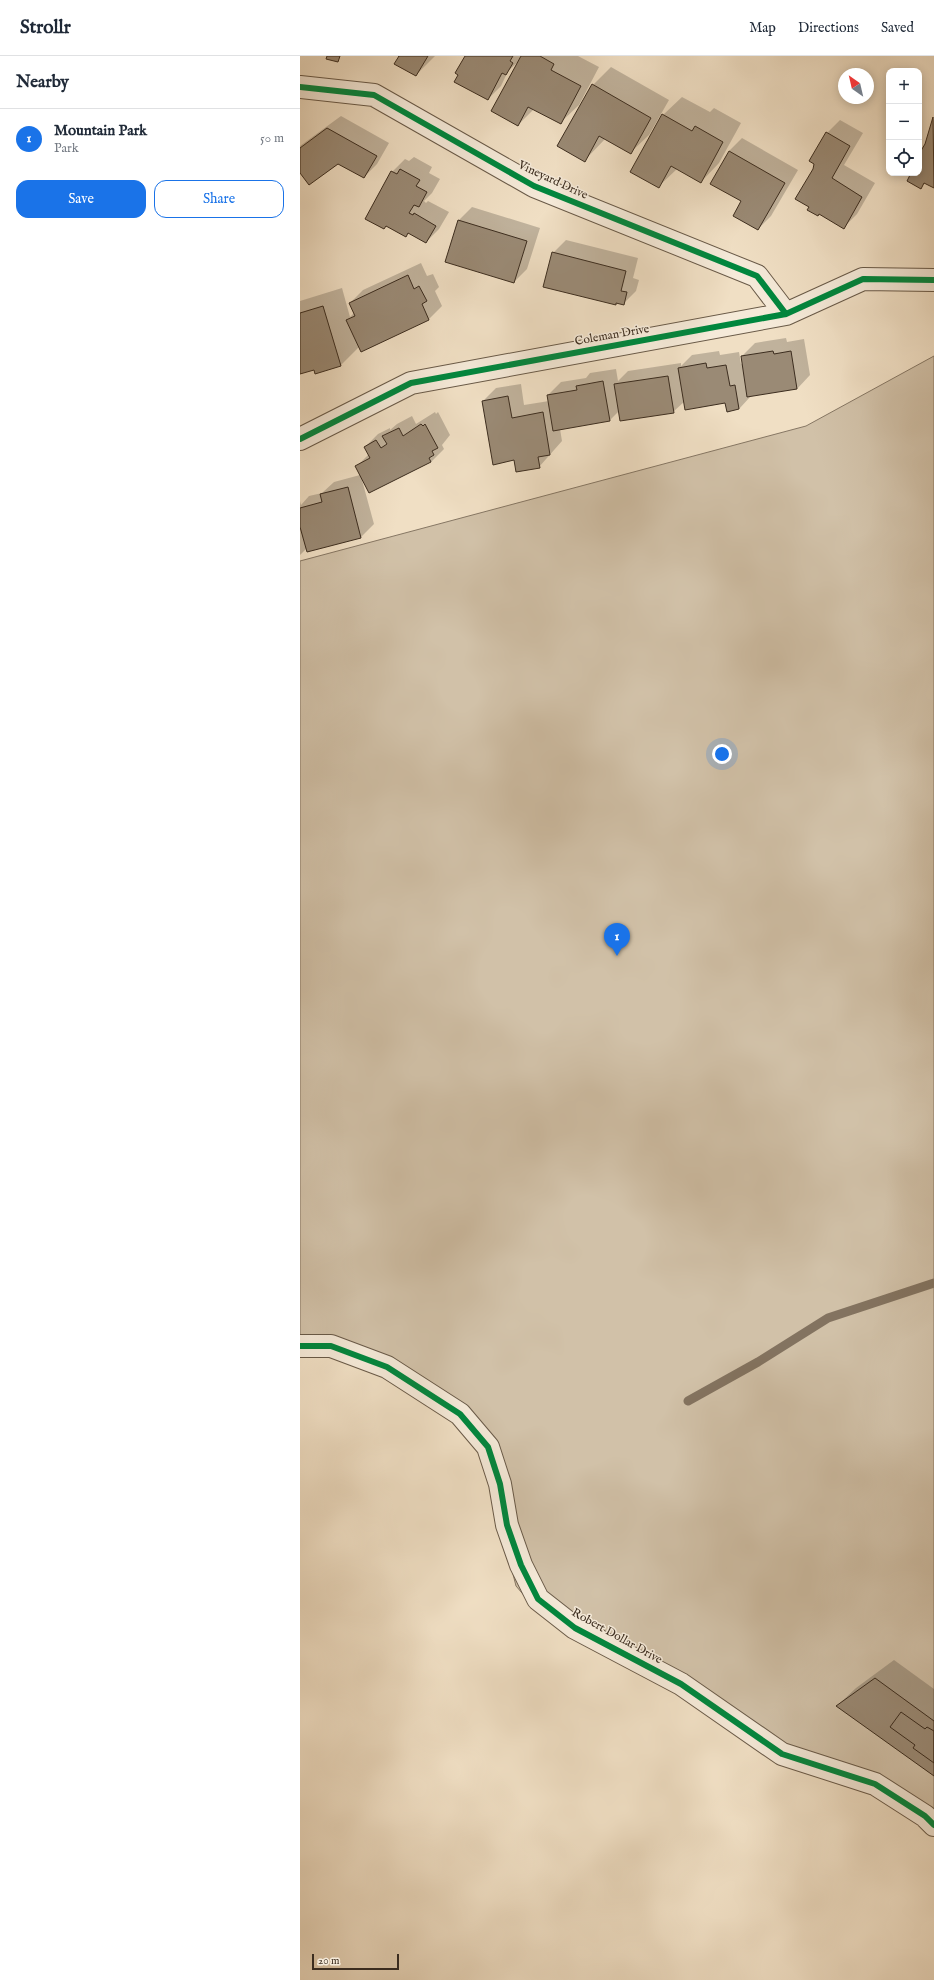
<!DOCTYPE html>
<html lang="en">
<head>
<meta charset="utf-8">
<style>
  body { margin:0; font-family:"IM FELL English",serif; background:#f6f6f7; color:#1f2937 }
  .controls { position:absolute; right:12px; top:12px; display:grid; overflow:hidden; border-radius:8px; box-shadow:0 2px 10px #0003 }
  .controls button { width:36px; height:36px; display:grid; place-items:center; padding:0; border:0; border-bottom:1px solid #e0e1e3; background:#fff; color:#1f2937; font:20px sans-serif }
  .compass { position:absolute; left:538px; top:12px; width:36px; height:36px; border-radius:50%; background:#fff; box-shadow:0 2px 10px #0003; rotate:326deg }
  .scale { position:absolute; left:12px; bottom:10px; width:87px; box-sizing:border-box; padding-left:4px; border:2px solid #3c2d1f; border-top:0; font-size:11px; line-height:14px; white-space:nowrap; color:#3c2d1f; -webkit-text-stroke:3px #f5ead9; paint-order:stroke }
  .you { position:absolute; left:422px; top:698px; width:14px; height:14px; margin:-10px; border:3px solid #fff; border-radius:50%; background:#1a73e8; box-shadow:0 0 0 6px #1a73e833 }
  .badge { display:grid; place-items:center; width:26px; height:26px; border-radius:50%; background:#1a73e8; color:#fff; font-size:13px; font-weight:700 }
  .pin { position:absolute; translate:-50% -33px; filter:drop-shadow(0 1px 2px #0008) }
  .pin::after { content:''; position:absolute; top:21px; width:14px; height:12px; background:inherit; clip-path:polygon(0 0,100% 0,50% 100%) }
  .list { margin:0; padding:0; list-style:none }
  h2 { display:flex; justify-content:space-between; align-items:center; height:52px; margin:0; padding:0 16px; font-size:17px }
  h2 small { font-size:13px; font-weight:400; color:#747a83 }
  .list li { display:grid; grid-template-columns:26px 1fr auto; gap:12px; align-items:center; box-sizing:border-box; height:60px; padding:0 16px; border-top:1px solid #e0e1e3 }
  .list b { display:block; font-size:15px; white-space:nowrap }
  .list p { margin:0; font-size:13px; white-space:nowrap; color:#747a83 }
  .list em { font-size:13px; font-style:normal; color:#747a83 }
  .actions { display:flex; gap:8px; padding:12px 16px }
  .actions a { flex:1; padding:9px 0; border:1px solid #1a73e8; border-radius:12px; text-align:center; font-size:14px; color:#1a73e8 }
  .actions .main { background:#1a73e8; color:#fff }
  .icon { flex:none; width:22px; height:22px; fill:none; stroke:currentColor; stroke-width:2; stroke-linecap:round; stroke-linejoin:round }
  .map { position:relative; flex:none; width:634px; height:1924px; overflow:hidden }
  header { display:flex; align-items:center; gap:24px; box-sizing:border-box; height:56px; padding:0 20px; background:#fff; border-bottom:1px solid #e0e1e3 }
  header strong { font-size:19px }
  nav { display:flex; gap:22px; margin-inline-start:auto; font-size:14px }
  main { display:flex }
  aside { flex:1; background:#fff }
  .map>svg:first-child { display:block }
</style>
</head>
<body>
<header>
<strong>Strollr</strong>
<nav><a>Map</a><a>Directions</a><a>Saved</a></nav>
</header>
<main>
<aside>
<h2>Nearby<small></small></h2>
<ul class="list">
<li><span class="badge">1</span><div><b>Mountain Park</b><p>Park</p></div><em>50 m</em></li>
</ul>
<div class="actions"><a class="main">Save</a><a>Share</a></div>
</aside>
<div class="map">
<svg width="634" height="1924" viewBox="0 0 634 1924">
  <rect width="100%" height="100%" fill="#f0dfc4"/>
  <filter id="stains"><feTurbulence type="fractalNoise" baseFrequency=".005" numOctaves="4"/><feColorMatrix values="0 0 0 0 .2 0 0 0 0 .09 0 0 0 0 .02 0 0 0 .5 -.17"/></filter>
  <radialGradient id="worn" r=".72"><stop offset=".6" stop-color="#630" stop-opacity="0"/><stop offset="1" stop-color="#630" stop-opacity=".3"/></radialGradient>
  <!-- green -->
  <path fill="#d1c1a8" stroke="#867764" d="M 634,300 L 634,1766 L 539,1723 L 240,1558 L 216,1530 L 177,1375 L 77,1312 L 0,1294 L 0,505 L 506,370 Z"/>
  <!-- shadow -->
  <path fill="#0003" d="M 100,0 L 135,0 L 116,19 Z
    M 166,0 L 278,0 L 299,11 L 279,49 L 260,67 L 234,53 L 218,69 L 219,5 L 208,15 L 201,30 L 188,43 L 159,18 Z
    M 311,11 L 369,44 L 349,79 L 330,97 L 305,83 L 285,104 L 293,29 Z
    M 382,41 L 410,56 L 414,52 L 441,67 L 419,107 L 401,126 L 377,113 L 359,130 L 363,59 Z
    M 41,60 L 89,87 L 77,108 L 64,121 L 38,107 L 0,115 L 0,90 Z
    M 634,61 L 634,131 L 626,126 L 620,132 L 612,117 L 619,117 L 619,100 L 626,88 Z
    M 540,64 L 563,77 L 544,109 L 575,127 L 557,158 L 544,171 L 510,151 L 514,113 L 527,77 Z
    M 442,82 L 498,114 L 471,160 L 458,173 L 442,145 L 429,95 Z
    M 114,101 L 132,111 L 129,117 L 140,123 L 132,137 L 124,145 L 126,147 L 128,145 L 149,156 L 139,173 L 126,186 L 109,177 L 105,180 L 92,116 L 105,103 L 109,105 Z
    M 172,151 L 240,172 L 227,213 L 214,226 L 146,205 L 159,164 Z
    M 266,184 L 338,202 L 333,222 L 339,224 L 336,235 L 323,248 L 317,246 L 316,248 L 253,197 Z
    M 121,207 L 127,220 L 133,218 L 139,231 L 135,235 L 142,250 L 129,263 L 61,295 L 59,291 L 41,309 L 15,313 L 0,317 L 0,245 L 42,232 L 50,261 L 54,257 L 50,247 L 63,234 Z
    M 486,282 L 487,286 L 504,283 L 510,319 L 497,333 L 451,340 L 439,353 L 426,346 L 385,345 L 373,356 L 319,355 L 310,364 L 260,373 L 262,385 L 239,411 L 215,403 L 183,345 L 196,332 L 221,328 L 224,349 L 249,345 L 248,339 L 261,326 L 286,322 L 290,317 L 316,313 L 318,325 L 328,315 L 381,307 L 381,310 L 392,299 L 419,295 L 420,299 L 439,296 L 441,308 L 443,307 L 442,300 L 455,287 Z
    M 135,356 L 136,358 L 138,356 L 150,379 L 142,389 L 144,393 L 131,406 L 69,436 L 62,424 L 74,468 L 61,481 L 7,492 L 0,499 L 0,445 L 1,449 L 9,440 L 22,437 L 34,426 L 60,419 L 56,411 L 69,398 L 65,391 L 78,378 L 90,372 L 90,374 L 97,368 L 112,360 L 116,368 Z
    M 594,1604 L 634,1633 L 634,1719 L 537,1650 L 556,1632 Z"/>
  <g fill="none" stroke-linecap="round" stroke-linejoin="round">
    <!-- stream -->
    <path stroke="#837360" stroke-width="9" d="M 388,1345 L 458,1306 L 528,1262 L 634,1227"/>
  </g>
  <!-- building -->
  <path fill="#9a8a75" stroke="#3c2d1f" d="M 27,0 L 40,0 L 38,6 L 26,3 Z
    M 99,0 L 98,0 L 128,0 L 116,20 L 94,8 Z
    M 165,0 L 213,0 L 210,5 L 213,7 L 206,19 L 202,17 L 188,44 L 154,26 L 158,19 L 155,17 Z
    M 221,0 L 240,0 L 254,8 L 251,14 L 281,30 L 261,68 L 228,51 L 218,70 L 191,55 Z
    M 292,28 L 351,62 L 331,98 L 299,80 L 285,106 L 257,90 Z
    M 362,58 L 392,75 L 395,70 L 423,86 L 401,127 L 371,110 L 359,132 L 330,116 Z
    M 633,61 L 634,132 L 624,127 L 621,133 L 607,125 L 611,117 L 619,117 L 619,98 L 625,88 Z
    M 27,72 L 77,100 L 64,122 L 38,108 L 9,129 L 0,117 L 0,92 Z
    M 526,76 L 550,90 L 532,122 L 562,141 L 544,173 L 519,158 L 518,160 L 507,154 L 509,151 L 495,143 L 513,113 L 514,108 L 509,105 Z
    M 429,95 L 485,127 L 458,174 L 433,160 L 441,145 L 410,128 Z
    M 100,113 L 120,124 L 116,130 L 127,136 L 119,151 L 114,149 L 109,157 L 113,159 L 114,157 L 136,170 L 126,187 L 108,177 L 106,181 L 86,170 L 84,173 L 65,163 L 91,115 L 97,118 Z
    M 158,164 L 227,185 L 214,227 L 145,206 Z
    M 252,196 L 326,215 L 321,235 L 327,236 L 324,249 L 316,247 L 316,249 L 243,231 Z
    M 108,219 L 114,233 L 119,230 L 127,245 L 122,248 L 129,264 L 61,296 L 46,264 L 55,260 L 49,247 Z
    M 23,250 L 41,310 L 15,318 L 14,314 L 0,318 L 0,257 Z
    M 473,295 L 474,298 L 491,295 L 497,333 L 447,341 L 441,300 Z
    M 406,307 L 407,312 L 426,309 L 430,330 L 435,329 L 439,353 L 427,356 L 425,347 L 385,354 L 378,312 Z
    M 368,320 L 374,357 L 320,365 L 314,328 Z
    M 303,325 L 310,365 L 253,375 L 247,339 L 277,334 L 276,330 Z
    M 208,340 L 212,362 L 243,356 L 250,399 L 238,401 L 240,412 L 216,416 L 214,404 L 193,409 L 182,345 Z
    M 121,368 L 123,370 L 125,368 L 138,392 L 132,395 L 134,399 L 129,402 L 131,406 L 69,437 L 55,410 L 70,402 L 64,391 L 76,384 L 81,392 L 87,388 L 82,380 L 99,372 L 103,380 Z
    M 48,431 L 61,482 L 7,496 L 0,471 L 0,452 L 22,446 L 20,438 Z
    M 575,1622 L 634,1665 L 634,1720 L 536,1650 Z
    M 601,1656 L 625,1673 L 627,1671 L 634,1675 L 634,1707 L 613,1692 L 615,1689 L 590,1671 Z"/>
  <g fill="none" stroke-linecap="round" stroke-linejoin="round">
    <defs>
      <path id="minor" d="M 0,31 L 74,39 L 234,130 L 457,220 L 486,258
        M 0,383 L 111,327 L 486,258 L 563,223 L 634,224
        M 0,1290 L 31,1290 L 87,1311 L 160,1358 L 188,1391 L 200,1428 L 207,1469 L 221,1509 L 238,1543 L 275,1572 L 381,1628 L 482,1698 L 575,1728 L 625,1760 L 634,1769"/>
    </defs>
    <!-- minor casing -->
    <use href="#minor" stroke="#695a48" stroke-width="24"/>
    <!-- minor -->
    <use href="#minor" stroke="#f5ead9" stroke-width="22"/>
    <defs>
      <path id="cycleway" d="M 0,31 L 74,39 L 234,130 L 457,220 L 486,258
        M 0,383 L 111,327 L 486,258 L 563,223 L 634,224
        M 0,1290 L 31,1290 L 87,1311 L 160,1358 L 188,1391 L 200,1428 L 207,1469 L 221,1509 L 238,1543 L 275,1572 L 381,1628 L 482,1698 L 575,1728 L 625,1760 L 634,1769"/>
    </defs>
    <!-- cycleway casing -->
    <use href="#cycleway" stroke="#f5ead9" stroke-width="8"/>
    <!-- cycleway -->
    <use href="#cycleway" stroke="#00873e" stroke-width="6"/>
  </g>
  <g text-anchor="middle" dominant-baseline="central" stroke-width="3" stroke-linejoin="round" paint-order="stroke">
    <!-- street labels -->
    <g font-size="12" fill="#3c2d1f" stroke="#f5ead9">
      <text transform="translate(253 124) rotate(25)">Vineyard Drive</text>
      <text transform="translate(312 279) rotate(-10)">Coleman Drive</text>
      <text transform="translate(317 1580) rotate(29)">Robert Dollar Drive</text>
    </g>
  </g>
  <rect width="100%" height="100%" filter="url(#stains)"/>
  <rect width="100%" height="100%" fill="url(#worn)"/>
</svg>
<div class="controls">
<button>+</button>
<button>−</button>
<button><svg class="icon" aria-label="locate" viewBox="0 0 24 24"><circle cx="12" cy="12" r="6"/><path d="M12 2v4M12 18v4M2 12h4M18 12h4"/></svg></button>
</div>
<svg class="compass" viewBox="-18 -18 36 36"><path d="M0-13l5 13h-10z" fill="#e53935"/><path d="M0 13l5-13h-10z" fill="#747a83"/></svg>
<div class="scale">20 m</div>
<div class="you"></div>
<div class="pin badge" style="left:317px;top:900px">1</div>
</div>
</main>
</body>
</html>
